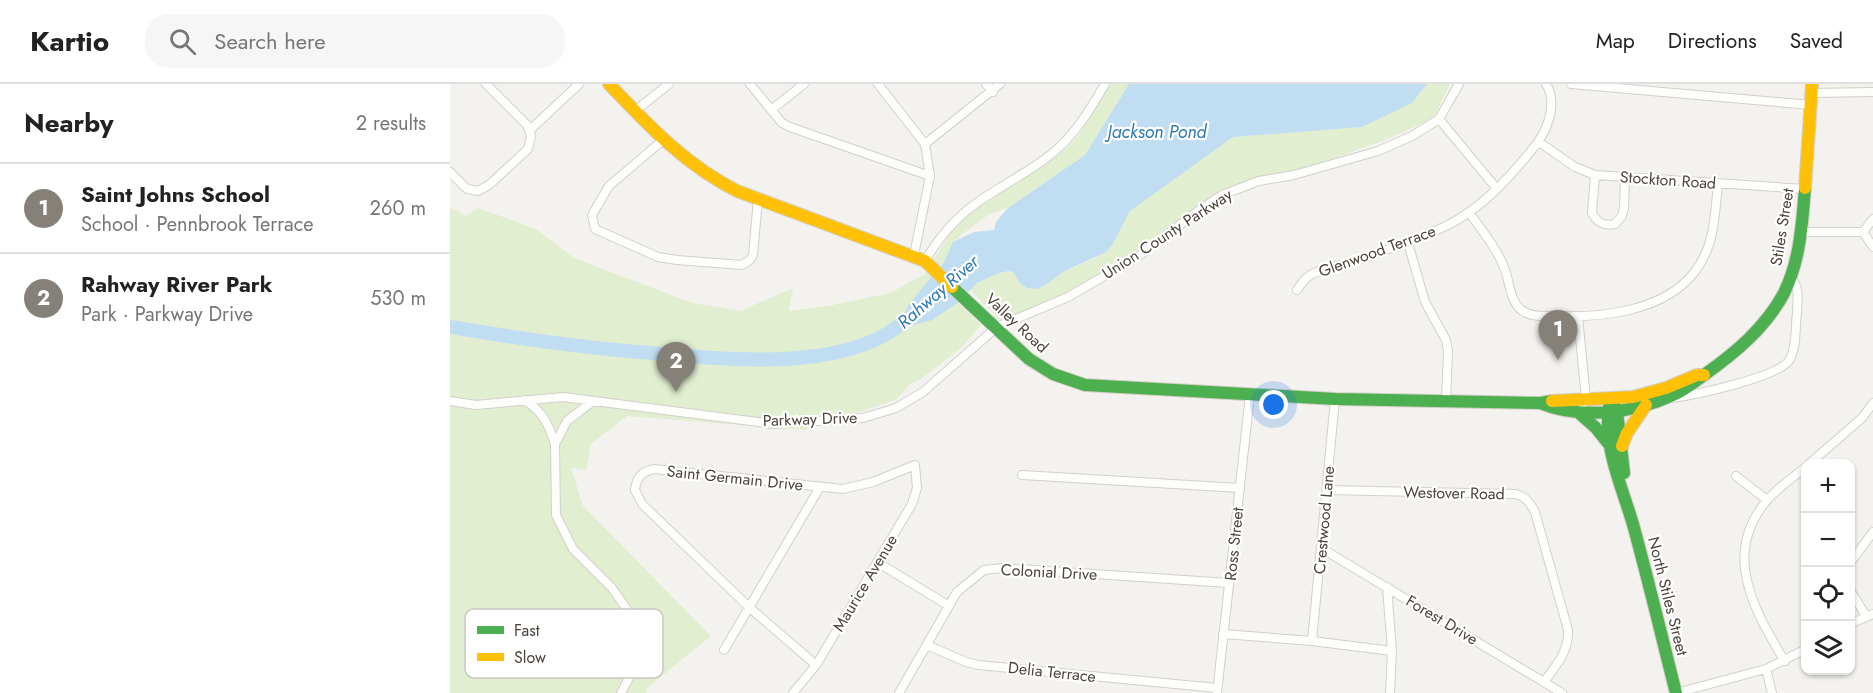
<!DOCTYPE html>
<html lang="en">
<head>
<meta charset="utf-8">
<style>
  body { margin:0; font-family:Jost,sans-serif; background:#f6f6f6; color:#222 }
  .controls { position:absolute; right:18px; bottom:18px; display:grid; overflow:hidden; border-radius:12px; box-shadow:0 2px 4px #0004 }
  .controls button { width:54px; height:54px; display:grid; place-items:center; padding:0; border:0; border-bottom:2px solid #e0e0e0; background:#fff; color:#222; font:30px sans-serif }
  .you { position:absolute; left:824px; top:321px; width:21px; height:21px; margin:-15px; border:4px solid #fff; border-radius:50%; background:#1a73e8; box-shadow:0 0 0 9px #1a73e833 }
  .badge { display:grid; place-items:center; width:39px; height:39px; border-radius:50%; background:#868178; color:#fff; font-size:20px; font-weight:700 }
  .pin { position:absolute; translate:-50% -50px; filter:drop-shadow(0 2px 3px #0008) }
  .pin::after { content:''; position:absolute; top:32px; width:21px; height:18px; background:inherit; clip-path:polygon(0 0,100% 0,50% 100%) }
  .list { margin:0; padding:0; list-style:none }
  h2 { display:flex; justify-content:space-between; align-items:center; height:78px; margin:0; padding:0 24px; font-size:26px }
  h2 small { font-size:20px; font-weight:400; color:#767676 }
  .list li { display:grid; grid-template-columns:39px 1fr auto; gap:18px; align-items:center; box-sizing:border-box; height:90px; padding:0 24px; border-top:2px solid #e0e0e0 }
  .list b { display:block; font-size:22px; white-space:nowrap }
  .list p { margin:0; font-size:20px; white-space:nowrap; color:#767676 }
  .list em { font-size:20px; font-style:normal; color:#767676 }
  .icon { flex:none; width:33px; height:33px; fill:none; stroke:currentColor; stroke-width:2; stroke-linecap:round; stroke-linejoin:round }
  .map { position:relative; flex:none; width:1423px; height:609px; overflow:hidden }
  header { display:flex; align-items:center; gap:36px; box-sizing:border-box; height:84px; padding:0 30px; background:#fff; border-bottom:2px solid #e0e0e0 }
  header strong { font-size:28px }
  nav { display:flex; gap:33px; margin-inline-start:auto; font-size:21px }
  .search { width:420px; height:54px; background:#f6f6f6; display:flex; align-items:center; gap:15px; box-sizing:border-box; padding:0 21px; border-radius:24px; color:#767676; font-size:22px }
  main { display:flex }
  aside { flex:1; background:#fff }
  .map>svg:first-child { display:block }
</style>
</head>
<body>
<header>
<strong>Kartio</strong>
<div class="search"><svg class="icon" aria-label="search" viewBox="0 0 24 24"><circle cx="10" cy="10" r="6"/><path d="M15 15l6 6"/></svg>Search here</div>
<nav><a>Map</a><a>Directions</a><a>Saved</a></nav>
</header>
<main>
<aside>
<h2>Nearby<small>2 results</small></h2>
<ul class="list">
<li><span class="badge">1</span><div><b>Saint Johns School</b><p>School · Pennbrook Terrace</p></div><em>260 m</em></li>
<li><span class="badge">2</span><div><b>Rahway River Park</b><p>Park · Parkway Drive</p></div><em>530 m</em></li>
</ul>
</aside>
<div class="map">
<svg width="1423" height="609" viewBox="0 0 1423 609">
  <rect width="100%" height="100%" fill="#f4f2ee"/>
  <!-- green -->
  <path fill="#e1eecf" d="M 658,0 L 679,0 L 635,71 L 558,124 L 541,129 L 524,141 L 503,158 L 494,178 L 481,192 L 531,241 L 513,262 L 474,293 L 460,300 L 445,316 L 355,346 L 177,332 L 141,360 L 136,386 L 121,384 L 133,422 L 261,552 L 197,604 L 196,609 L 0,609 L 0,123 L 16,132 L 28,124 L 86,145 L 124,174 L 242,219 L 290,227 L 343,204 L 339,227 L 378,222 L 440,209 L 475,190 L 499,151 L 515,133 L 616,65 L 630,50 Z
    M 977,0 L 1000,0 L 983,35 L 929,58 L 850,86 L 800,96 L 763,111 L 656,191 L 553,239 L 520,206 L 527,199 L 549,189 L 559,187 L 563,188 L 571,200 L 577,204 L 586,205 L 594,202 L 613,188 L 646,174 L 662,161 L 680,127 L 783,53 L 912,43 L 962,19 Z"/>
  <!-- water -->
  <path fill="#c0ddf1" d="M 679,0 L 977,0 L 962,19 L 912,43 L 783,53 L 680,127 L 662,161 L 656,168 L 613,188 L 594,202 L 586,205 L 577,204 L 571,200 L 563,188 L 559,187 L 549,189 L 527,199 L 509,218 L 482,236 L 446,246 L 459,220 L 494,178 L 503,158 L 524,148 L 544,146 L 546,138 L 558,124 L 635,71 Z"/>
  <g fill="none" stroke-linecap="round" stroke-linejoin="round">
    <!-- river -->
    <path stroke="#c0ddf1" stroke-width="14" d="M 0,243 C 71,255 141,265 213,270 C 285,276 402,288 458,234"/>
    <defs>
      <path id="street" d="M 300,0 L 332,39 L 340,43 L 480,92
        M 428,0 L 475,60
        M 536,0 L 543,8
        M 1121,0 L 1361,21
        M 1362,9 L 1423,8
        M 321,26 L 354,0
        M 185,27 L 219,0
        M 989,35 L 1047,105
        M 80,46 L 129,0
        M 213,56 L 159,102 L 142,131 L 145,145 L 208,173 L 227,176 L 292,181 L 300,176 L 303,171 L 308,115
        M 1089,58 L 1125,83 L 1145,91 L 1355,105
        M 0,88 L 17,105 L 28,107 L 39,101 L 78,65 L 81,52 L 77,41 L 36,0
        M 1145,91 L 1142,129 C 1147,139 1154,142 1165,140 L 1172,132 L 1174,124 L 1175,93
        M 1019,128 C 1031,146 1048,165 1055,186 C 1060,199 1060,219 1073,227 C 1081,233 1094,232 1104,232 C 1150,234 1216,228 1246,186 C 1265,161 1265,129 1268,99
        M 1351,148 L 1413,148
        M 1413,148 L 1423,163
        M 1413,148 L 1423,135
        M 958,159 L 975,218 L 996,256 L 998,267 L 996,317
        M 464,171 L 480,92 L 475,60 L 550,0
        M 475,177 C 489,153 505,134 528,118 C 553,100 582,87 605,67 C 627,48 641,24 655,0
        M 847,206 C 850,202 854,195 859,192 C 867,186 887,182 898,179 C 931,168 964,157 996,142 C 1031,125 1057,96 1081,67 C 1096,50 1109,21 1096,0
        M 1128,233 L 1136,315 L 1133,320
        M 1222,314 C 1244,311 1331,293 1340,275 C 1347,262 1345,243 1347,229 C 1347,217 1351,202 1340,194
        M 74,316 C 92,326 99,341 105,360
        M 0,317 L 26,321 L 113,313 L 324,340 L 413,334 L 446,324 L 473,308 L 547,243 L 618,213 L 689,172 L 748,127 L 772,111 L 809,97 L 844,91 L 928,67 L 962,52 L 989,35 L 1009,0
        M 143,317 L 117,337 L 105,360 L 106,431 L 123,465 L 162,504 L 180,530 L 186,561 L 181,590 L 171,609
        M 1359,380 L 1412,334 L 1423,319
        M 572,391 L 790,404
        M 1286,392 L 1317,416
        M 877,406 L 1066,410 C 1076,413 1080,419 1085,428 L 1118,546 C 1119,568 1106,581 1094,598
        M 871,464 L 1112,609
        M 427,478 L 499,522
        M 1400,479 L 1423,448
        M 937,503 L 942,567 L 940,609
        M 1400,506 L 1416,532
        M 1400,540 L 1423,530
        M 773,550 L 862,557 L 942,567
        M 862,557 L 885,315
        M 477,561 L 516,578 L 528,581 L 767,604
        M 274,566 L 370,403
        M 1335,577 C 1327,566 1321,553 1314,541 C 1292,498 1283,457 1317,416 C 1328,404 1343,393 1356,383
        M 1316,585 L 1322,609
        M 343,609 L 366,581 L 368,578 L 462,420 L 467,404 L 465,381 L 423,398 L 393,405 L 204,385 C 192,387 186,394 185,406 L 192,420 L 300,524 L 366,581
        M 449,609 L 507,508 L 534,486 L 553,484 L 779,499
        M 767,609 L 800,311
        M 1226,609 L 1316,585 L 1356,565"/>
      <path id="fast" d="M 502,203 L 579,275 L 603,290 L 635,301 L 885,315 L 1090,319 L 1102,317
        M 1090,319 C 1131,336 1184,329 1223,311 C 1235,306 1244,298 1254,291 C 1285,269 1314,245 1333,211 C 1350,178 1352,141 1355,104
        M 1164,321 L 1167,327 L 1174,389
        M 1159,323 C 1153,365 1173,404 1184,444 C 1199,499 1212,554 1226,609
        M 1128,328 L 1146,344 L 1158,359"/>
      <path id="slow" d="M 159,0 C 198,41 235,81 287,107 L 475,177 L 502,203
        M 1355,104 L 1362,0
        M 1102,317 L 1183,313 L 1216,304 L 1247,291 L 1254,291
        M 1172,362 L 1177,349 L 1196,321"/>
    </defs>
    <!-- street casing -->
    <use href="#street" stroke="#d2d0cb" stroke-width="10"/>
    <!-- fast casing -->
    <use href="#fast" stroke="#d3cfc5" stroke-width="14"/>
    <!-- slow casing -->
    <use href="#slow" stroke="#d3cfc5" stroke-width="14"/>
    <!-- street -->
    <use href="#street" stroke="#fdfdfc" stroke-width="8"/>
    <!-- fast -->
    <use href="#fast" stroke="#4caf50" stroke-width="12"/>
    <!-- slow -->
    <use href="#slow" stroke="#ffc107" stroke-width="12"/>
  </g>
  <g text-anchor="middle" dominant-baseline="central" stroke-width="4.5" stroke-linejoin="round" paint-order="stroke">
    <!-- street labels -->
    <g font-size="16" fill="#4b4439" stroke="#fff">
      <text transform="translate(1218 96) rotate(4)">Stockton Road</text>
      <text transform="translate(1332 143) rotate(-81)">Stiles Street</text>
      <text transform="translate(717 150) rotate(-33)">Union County Parkway</text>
      <text transform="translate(927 167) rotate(-20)">Glenwood Terrace</text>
      <text transform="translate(567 239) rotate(43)">Valley Road</text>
      <text transform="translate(360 335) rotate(-2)">Parkway Drive</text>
      <text transform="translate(285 394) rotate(6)">Saint Germain Drive</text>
      <text transform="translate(1004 409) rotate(1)">Westover Road</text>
      <text transform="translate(874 436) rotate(-85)">Crestwood Lane</text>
      <text transform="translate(784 460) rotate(-84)">Ross Street</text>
      <text transform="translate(599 488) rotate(3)">Colonial Drive</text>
      <text transform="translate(415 499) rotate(-59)">Maurice Avenue</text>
      <text transform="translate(1218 512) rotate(76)">North Stiles Street</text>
      <text transform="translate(992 536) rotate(31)">Forest Drive</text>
      <text transform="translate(602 588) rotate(6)">Delia Terrace</text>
    </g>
    <!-- water labels -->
    <g font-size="18" font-style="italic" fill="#2e7ab2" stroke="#fff">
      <text x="707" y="48">Jackson Pond</text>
      <text transform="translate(488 208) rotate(-41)">Rahway River</text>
    </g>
  </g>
  <!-- legend -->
  <rect x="15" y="525" width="198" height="69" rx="9" fill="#fff" stroke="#c9c7c4" stroke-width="1.5"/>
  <rect x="27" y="542" width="27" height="8" fill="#4caf50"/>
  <rect x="27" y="569" width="27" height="8" fill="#ffc107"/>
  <g font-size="16" fill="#4b4439">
    <text x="64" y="552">Fast</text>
    <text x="64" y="579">Slow</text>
  </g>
</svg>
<div class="controls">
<button>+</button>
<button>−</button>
<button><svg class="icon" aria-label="locate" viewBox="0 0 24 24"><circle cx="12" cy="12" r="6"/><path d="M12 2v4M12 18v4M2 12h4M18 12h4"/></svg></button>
<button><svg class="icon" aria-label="layers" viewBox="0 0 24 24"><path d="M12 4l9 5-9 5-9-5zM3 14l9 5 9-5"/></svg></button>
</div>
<div class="you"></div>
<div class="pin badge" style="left:1108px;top:276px">1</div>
<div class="pin badge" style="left:226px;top:308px">2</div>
</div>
</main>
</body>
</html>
